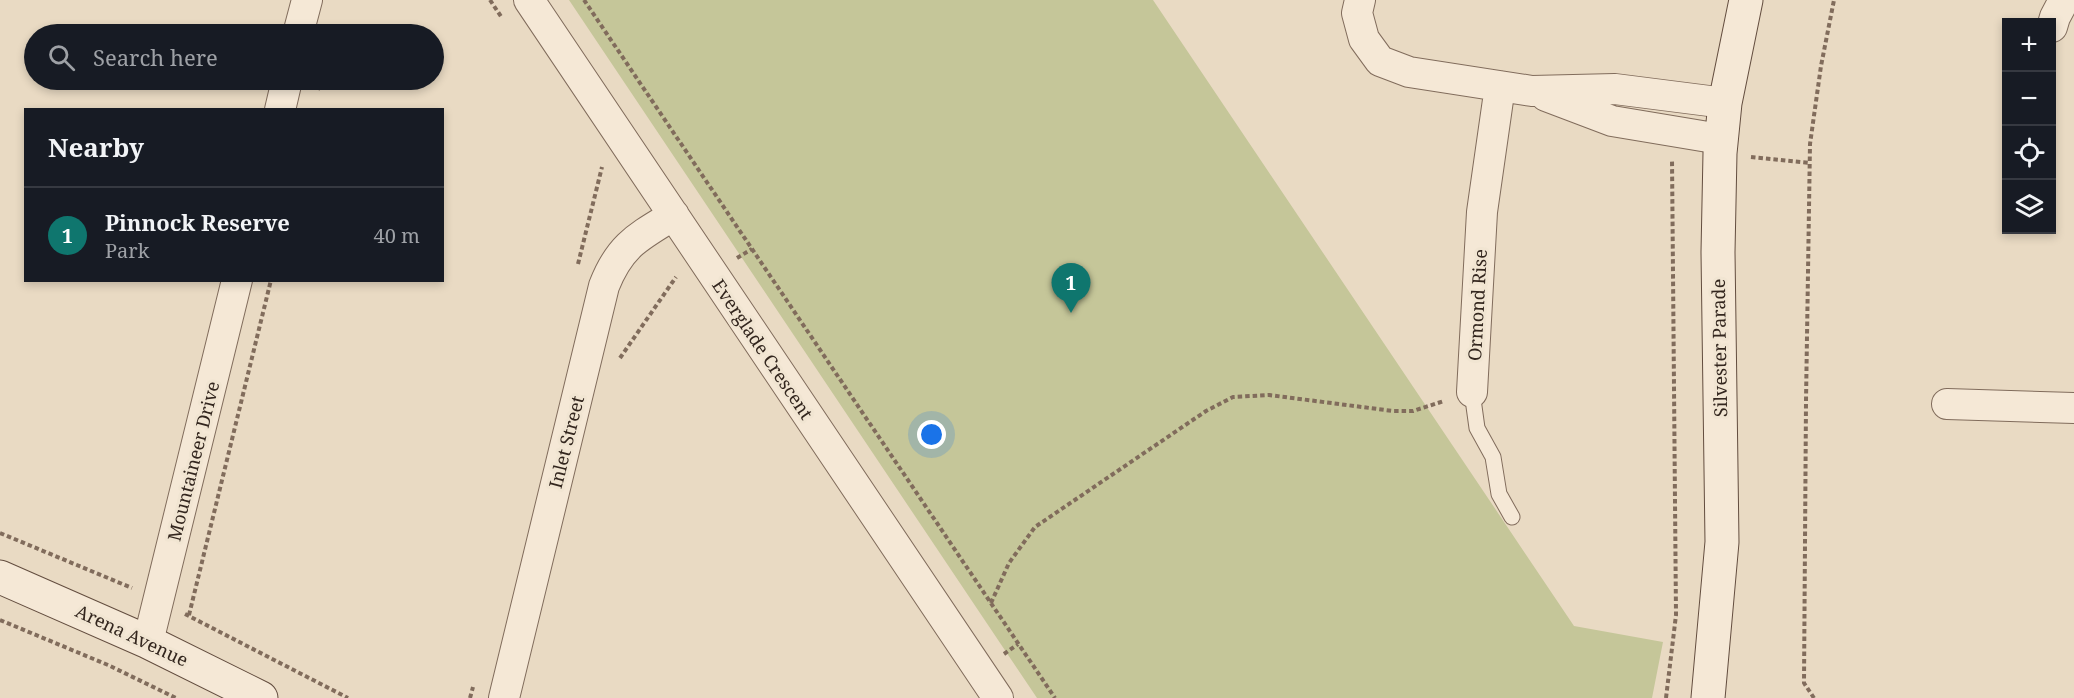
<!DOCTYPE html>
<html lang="en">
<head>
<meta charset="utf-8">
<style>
  body { margin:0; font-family:"Noto Serif",serif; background:#242831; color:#f1f3f6 }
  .controls { position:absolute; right:18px; top:18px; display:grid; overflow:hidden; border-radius:0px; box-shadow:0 3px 9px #0003 }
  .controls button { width:54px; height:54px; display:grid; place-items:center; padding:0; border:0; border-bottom:2px solid #363941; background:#171b24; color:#f1f3f6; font:30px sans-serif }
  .you { position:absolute; left:932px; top:435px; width:21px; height:21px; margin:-15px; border:4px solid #fff; border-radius:50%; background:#1a73e8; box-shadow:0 0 0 9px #1a73e833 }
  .badge { display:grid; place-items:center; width:39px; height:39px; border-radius:50%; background:#0f766e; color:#fff; font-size:20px; font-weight:700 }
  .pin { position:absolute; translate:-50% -50px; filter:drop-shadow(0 2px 3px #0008) }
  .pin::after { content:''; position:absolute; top:32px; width:21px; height:18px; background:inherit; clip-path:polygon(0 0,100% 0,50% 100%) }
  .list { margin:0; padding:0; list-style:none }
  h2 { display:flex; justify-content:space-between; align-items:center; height:78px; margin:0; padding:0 24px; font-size:26px }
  h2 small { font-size:20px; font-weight:400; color:#9ea1a6 }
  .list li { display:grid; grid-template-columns:39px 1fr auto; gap:18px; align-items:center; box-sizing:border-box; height:96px; padding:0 24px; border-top:2px solid #363941 }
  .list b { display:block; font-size:22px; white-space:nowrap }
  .list p { margin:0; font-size:20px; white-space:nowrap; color:#9ea1a6 }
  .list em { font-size:20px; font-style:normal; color:#9ea1a6 }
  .icon { flex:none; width:33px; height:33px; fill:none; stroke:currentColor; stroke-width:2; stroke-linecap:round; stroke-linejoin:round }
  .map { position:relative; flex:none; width:2074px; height:698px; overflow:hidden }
  .search { position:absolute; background:#171b24; box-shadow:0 3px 9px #0003; left:24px; top:24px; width:420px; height:66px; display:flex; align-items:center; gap:15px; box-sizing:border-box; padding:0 21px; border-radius:33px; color:#9ea1a6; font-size:22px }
  .panel { position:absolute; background:#171b24; box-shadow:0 3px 9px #0003; left:24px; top:108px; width:420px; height:174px; border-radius:0px }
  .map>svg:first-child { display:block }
</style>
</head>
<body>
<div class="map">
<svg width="2074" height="698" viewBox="0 0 2074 698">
  <rect width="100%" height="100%" fill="#e9dac3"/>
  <!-- green -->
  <path fill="#c5c699" d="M 569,0 L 1153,0 L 1574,626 L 1663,642 L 1652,698 L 1037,698 Z"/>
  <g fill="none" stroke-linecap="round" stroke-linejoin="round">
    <defs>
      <path id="lane" d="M 1472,392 L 1477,428 L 1493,457 L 1499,494 L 1512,517"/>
      <path id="street" d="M 529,0 L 998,698
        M 1360,0 L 1357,13 L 1364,39 L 1380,61 L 1409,72 L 1532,91 L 1615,89 L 1725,103
        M 2052,27 L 2055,17 L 2064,0
        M 298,34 L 307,0
        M 1546,96 L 1612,121 L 1720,139
        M 280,110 L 287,80
        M 1472,392 L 1482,212 L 1500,86
        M 1947,404 L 2074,408
        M 148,642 L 237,280
        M 504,698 L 604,286 C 620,245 638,237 674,215"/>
      <path id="secondary" d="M 0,577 L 148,642 L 261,698
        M 1708,698 L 1722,542 L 1718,252 L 1720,153 L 1725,103 L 1746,0"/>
    </defs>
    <!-- lane casing -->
    <use href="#lane" stroke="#816c5c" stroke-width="17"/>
    <!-- street casing -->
    <use href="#street" stroke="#816c5c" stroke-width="32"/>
    <!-- secondary casing -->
    <use href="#secondary" stroke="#634d3f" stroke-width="35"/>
    <!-- path -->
    <path stroke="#816c5c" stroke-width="4" stroke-dasharray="4.5 3" stroke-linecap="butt" d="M 490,0 L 502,18
      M 584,0 L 1055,698
      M 318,90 L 321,80
      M 1751,157 L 1810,163
      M 737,258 L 752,249
      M 578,264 L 602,167
      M 620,358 L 676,277
      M 0,533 L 132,588
      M 991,603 L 1009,563 L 1035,527 L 1206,411 L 1233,397 L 1269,395 L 1393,411 L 1413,411 L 1444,401
      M 185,614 L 348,698
      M 189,615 L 271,280
      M 0,620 L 108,665 L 176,698
      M 1004,654 L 1018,644
      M 470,698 L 473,687
      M 1666,698 L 1676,615 L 1672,159
      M 1814,698 L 1804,683 L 1806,401 L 1810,144 L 1821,66 L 1834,0"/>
    <!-- lane -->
    <use href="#lane" stroke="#f5e8d6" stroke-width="15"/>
    <!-- street -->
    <use href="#street" stroke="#f5e8d6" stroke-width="30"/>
    <!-- secondary -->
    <use href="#secondary" stroke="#f5e8d6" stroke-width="33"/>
  </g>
  <g text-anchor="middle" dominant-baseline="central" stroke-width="6" stroke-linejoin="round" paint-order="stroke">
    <!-- street labels -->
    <g font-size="18" fill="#33261e" stroke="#f1e5d2">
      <text transform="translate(1477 305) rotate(-87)">Ormond Rise</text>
      <text transform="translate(1719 348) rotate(-91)">Silvester Parade</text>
      <text transform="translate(763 349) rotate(56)">Everglade Crescent</text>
      <text transform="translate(566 442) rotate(-76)">Inlet Street</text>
      <text transform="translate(193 461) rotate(-76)">Mountaineer Drive</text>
      <text transform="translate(132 635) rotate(25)">Arena Avenue</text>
    </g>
  </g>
</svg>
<div class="controls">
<button>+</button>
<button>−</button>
<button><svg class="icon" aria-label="locate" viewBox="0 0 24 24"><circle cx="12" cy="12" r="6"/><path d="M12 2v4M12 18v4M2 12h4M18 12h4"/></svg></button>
<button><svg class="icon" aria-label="layers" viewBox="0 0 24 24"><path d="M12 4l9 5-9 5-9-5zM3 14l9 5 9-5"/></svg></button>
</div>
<div class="you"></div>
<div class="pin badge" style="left:1071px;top:313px">1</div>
<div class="search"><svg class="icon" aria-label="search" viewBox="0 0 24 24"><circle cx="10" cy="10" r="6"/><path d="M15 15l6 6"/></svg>Search here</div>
<section class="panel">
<h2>Nearby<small></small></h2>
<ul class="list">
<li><span class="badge">1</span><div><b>Pinnock Reserve</b><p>Park</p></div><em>40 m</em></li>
</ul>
</section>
</div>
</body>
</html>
